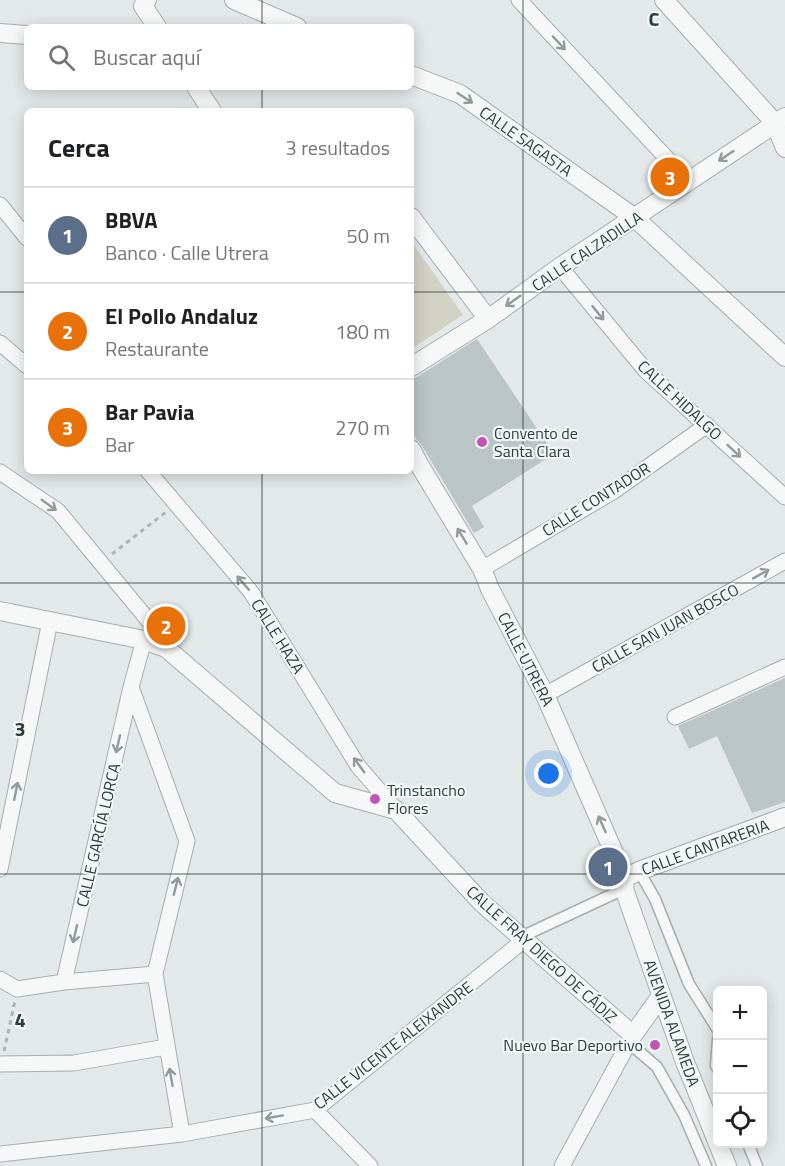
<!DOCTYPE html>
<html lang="es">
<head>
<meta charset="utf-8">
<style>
  body { margin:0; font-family:"Titillium Web",sans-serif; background:#f2f2f2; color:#202124 }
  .controls { position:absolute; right:18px; bottom:18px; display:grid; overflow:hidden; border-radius:9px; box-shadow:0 3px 15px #0003 }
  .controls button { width:54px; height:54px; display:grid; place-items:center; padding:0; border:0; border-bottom:2px solid #e0e0e0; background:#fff; color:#202124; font:30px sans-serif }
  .you { position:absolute; left:549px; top:774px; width:21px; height:21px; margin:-15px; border:4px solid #fff; border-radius:50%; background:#1a73e8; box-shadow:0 0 0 9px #1a73e833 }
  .badge { display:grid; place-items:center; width:39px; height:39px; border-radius:50%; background:#2563eb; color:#fff; font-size:20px; font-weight:700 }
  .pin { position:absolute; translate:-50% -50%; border:3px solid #fff; box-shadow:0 2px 6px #0006 }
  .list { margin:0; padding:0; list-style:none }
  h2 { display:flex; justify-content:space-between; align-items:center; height:78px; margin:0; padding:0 24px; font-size:26px }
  h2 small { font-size:20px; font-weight:400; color:#757577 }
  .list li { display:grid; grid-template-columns:39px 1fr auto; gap:18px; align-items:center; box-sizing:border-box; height:96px; padding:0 24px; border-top:2px solid #e0e0e0 }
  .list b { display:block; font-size:22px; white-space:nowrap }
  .list p { margin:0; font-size:20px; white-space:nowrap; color:#757577 }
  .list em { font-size:20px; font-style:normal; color:#757577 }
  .icon { flex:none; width:33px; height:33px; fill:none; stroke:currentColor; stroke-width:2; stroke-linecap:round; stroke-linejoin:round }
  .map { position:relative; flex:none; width:785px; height:1166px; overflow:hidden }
  .search { position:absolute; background:#fff; box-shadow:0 3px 15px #0003; left:24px; top:24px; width:390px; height:66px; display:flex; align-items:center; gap:15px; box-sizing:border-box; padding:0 21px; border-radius:9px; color:#757577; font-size:22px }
  .panel { position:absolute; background:#fff; box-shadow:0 3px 15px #0003; left:24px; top:108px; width:390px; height:366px; border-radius:9px }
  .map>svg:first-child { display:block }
</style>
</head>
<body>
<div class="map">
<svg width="785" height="1166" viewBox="0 0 785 1166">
  <rect width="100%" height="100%" fill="#e2e9e8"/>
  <!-- green -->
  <path fill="#d2d2c4" d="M 411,241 L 463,315 L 411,349 Z"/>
  <!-- building -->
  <path fill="#bac5c4" d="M 477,339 L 554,454 L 472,506 L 484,527 L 474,533 L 421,444 L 416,439 L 411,430 L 411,379 L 417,377 Z
    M 785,678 L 785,802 L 752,813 L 717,736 L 689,749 L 678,726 Z"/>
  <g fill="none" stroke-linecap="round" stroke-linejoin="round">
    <defs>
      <path id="pedestrian" d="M 639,871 L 655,899 L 689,984 L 718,1030
        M 521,937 L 624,889
        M 718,1039 L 716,1066 L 718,1069
        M 629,1043 L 657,1067 L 684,1115 L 706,1166
        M 748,1144 L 757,1166"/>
      <path id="minor" d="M 519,0 L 688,181
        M 0,205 L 27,238
        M 560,267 L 646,371 L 785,497
        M 0,343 L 27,366
        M 148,471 L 251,592 L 358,766 L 396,810
        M 0,472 L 58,511 L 153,626 L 166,648
        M 482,569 L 614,491 L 707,425
        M 131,687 L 187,841 L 155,974 L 182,1134
        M 545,695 L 785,561
        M 675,717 L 785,667
        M 0,869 L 50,621
        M 0,979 L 17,989 L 64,982 L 155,974
        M 64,982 L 131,687 L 144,640
        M 0,1064 L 74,1063 L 166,1047
        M 315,1110 L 370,1166
        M 0,1154 L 182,1134 L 315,1110 L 524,940
        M 562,1166 L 633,1035"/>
      <path id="tertiary" d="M 147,0 L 143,6 L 157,27
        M 234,0 L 297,27
        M 664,0 L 775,123 L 785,148
        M 0,33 L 27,35
        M 411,75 L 460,94 L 635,218 L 785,357
        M 196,87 L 212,111
        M 411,217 L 488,319
        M 411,367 L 488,319 L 560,267 L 785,117
        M 411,449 L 420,466 L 482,569 L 490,589 L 545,695 L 625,878 L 624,889 L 685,1062 L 727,1166
        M 0,611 L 144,640 L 166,648 L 335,793 L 396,810 L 482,903 L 633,1035 L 661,996
        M 625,878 L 639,871 L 785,817"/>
    </defs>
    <!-- pedestrian casing -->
    <use href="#pedestrian" stroke="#a4afae" stroke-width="13"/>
    <!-- minor casing -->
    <use href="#minor" stroke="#a4afae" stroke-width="17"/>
    <!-- tertiary casing -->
    <use href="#tertiary" stroke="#a4afae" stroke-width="20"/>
    <!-- path -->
    <path stroke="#adb5b4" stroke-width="3" stroke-dasharray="4.5 4.5" stroke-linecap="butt" d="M 112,554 L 166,512
      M 4,1051 L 15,1001"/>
    <!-- pedestrian -->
    <use href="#pedestrian" stroke="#f5f8f7" stroke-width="10"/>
    <!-- minor -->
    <use href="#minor" stroke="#f5f8f7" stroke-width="15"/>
    <!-- tertiary -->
    <use href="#tertiary" stroke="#f5f8f7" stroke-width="18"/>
  </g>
  <!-- one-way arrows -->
  <defs><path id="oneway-shaft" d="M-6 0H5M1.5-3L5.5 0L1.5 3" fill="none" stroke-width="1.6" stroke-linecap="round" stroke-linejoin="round" transform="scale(1.5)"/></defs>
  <g stroke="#909c9a">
    <use href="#oneway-shaft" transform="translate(559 43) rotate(47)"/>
    <use href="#oneway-shaft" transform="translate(465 98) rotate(33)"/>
    <use href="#oneway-shaft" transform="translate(726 156) rotate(146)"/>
    <use href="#oneway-shaft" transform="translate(513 301) rotate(145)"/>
    <use href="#oneway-shaft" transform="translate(598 313) rotate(51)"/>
    <use href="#oneway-shaft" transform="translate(734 451) rotate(43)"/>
    <use href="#oneway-shaft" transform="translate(49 505) rotate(36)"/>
    <use href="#oneway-shaft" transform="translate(462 536) rotate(-121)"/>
    <use href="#oneway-shaft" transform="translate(761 574) rotate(-29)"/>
    <use href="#oneway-shaft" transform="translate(243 583) rotate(-131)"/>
    <use href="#oneway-shaft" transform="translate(118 744) rotate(103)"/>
    <use href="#oneway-shaft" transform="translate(359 765) rotate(-126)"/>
    <use href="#oneway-shaft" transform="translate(16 791) rotate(-79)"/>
    <use href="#oneway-shaft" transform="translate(602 824) rotate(-114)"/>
    <use href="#oneway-shaft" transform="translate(176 886) rotate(-76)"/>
    <use href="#oneway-shaft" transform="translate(75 934) rotate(103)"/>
    <use href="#oneway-shaft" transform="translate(171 1077) rotate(-100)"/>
    <use href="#oneway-shaft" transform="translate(274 1117) rotate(170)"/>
  </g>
  <!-- grid -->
  <path fill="none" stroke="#2c3f3d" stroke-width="1.5" stroke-opacity="0.55" d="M 262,0 L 262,27M 523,0 L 523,1166M 262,87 L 262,111M 0,292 L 27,292M 411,292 L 785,292M 262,471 L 262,1166M 0,583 L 785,583M 0,874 L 785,874"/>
  <!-- markers -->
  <g fill="#c155b7" stroke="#f2f7f6" stroke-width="2">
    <circle cx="482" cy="442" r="6"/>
    <circle cx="375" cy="799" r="6"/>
    <circle cx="655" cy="1045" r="6"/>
  </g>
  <g text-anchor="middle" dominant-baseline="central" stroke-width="4.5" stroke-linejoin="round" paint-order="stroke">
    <!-- street labels -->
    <g font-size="16" fill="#2c3f3d" stroke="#f2f7f6">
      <text transform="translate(526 141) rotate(35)">CALLE SAGASTA</text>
      <text transform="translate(587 251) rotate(-34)">CALLE CALZADILLA</text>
      <text transform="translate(680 400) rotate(43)">CALLE HIDALGO</text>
      <text transform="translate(596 499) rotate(-32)">CALLE CONTADOR</text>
      <text transform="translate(665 628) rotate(-29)">CALLE SAN JUAN BOSCO</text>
      <text transform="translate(278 636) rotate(58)">CALLE HAZA</text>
      <text transform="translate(526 659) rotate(63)">CALLE UTRERA</text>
      <text transform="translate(98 835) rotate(-77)">CALLE GARCÍA LORCA</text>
      <text transform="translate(705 847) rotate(-20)">CALLE CANTARERIA</text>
      <text transform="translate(542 954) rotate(42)">CALLE FRAY DIEGO DE CÁDIZ</text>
      <text transform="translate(672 1023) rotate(70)">AVENIDA ALAMEDA</text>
      <text transform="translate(393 1045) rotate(-38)">CALLE VICENTE ALEIXANDRE</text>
    </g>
    <!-- poi labels -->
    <g font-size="16" fill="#2c3f3d" stroke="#f2f7f6" text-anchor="start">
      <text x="494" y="433">Convento de<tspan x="494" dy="18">Santa Clara</tspan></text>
      <text x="387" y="790">Trinstancho<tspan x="387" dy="18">Flores</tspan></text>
      <text x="643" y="1045" text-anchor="end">Nuevo Bar Deportivo</text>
    </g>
  </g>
  <g font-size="20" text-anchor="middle" font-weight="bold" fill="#2c3f3d" stroke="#f2f7f6" stroke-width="4.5" stroke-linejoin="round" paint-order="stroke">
    <text x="654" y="26">C</text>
    <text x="20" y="736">3</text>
    <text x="20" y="1027">4</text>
  </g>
</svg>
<div class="controls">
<button>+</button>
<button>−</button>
<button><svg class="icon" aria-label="locate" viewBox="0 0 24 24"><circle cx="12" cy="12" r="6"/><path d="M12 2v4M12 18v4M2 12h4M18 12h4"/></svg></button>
</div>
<div class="you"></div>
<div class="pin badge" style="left:608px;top:867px;background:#5c6f8a">1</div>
<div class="pin badge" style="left:166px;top:626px;background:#e8710a">2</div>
<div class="pin badge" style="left:670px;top:177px;background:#e8710a">3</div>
<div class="search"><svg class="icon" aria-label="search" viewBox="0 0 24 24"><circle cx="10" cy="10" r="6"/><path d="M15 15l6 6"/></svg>Buscar aquí</div>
<section class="panel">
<h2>Cerca<small>3 resultados</small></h2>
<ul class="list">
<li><span class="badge" style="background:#5c6f8a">1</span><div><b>BBVA</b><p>Banco · Calle Utrera</p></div><em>50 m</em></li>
<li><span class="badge" style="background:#e8710a">2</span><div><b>El Pollo Andaluz</b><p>Restaurante</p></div><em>180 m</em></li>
<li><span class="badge" style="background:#e8710a">3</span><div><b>Bar Pavia</b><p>Bar</p></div><em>270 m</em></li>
</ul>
</section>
</div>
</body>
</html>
